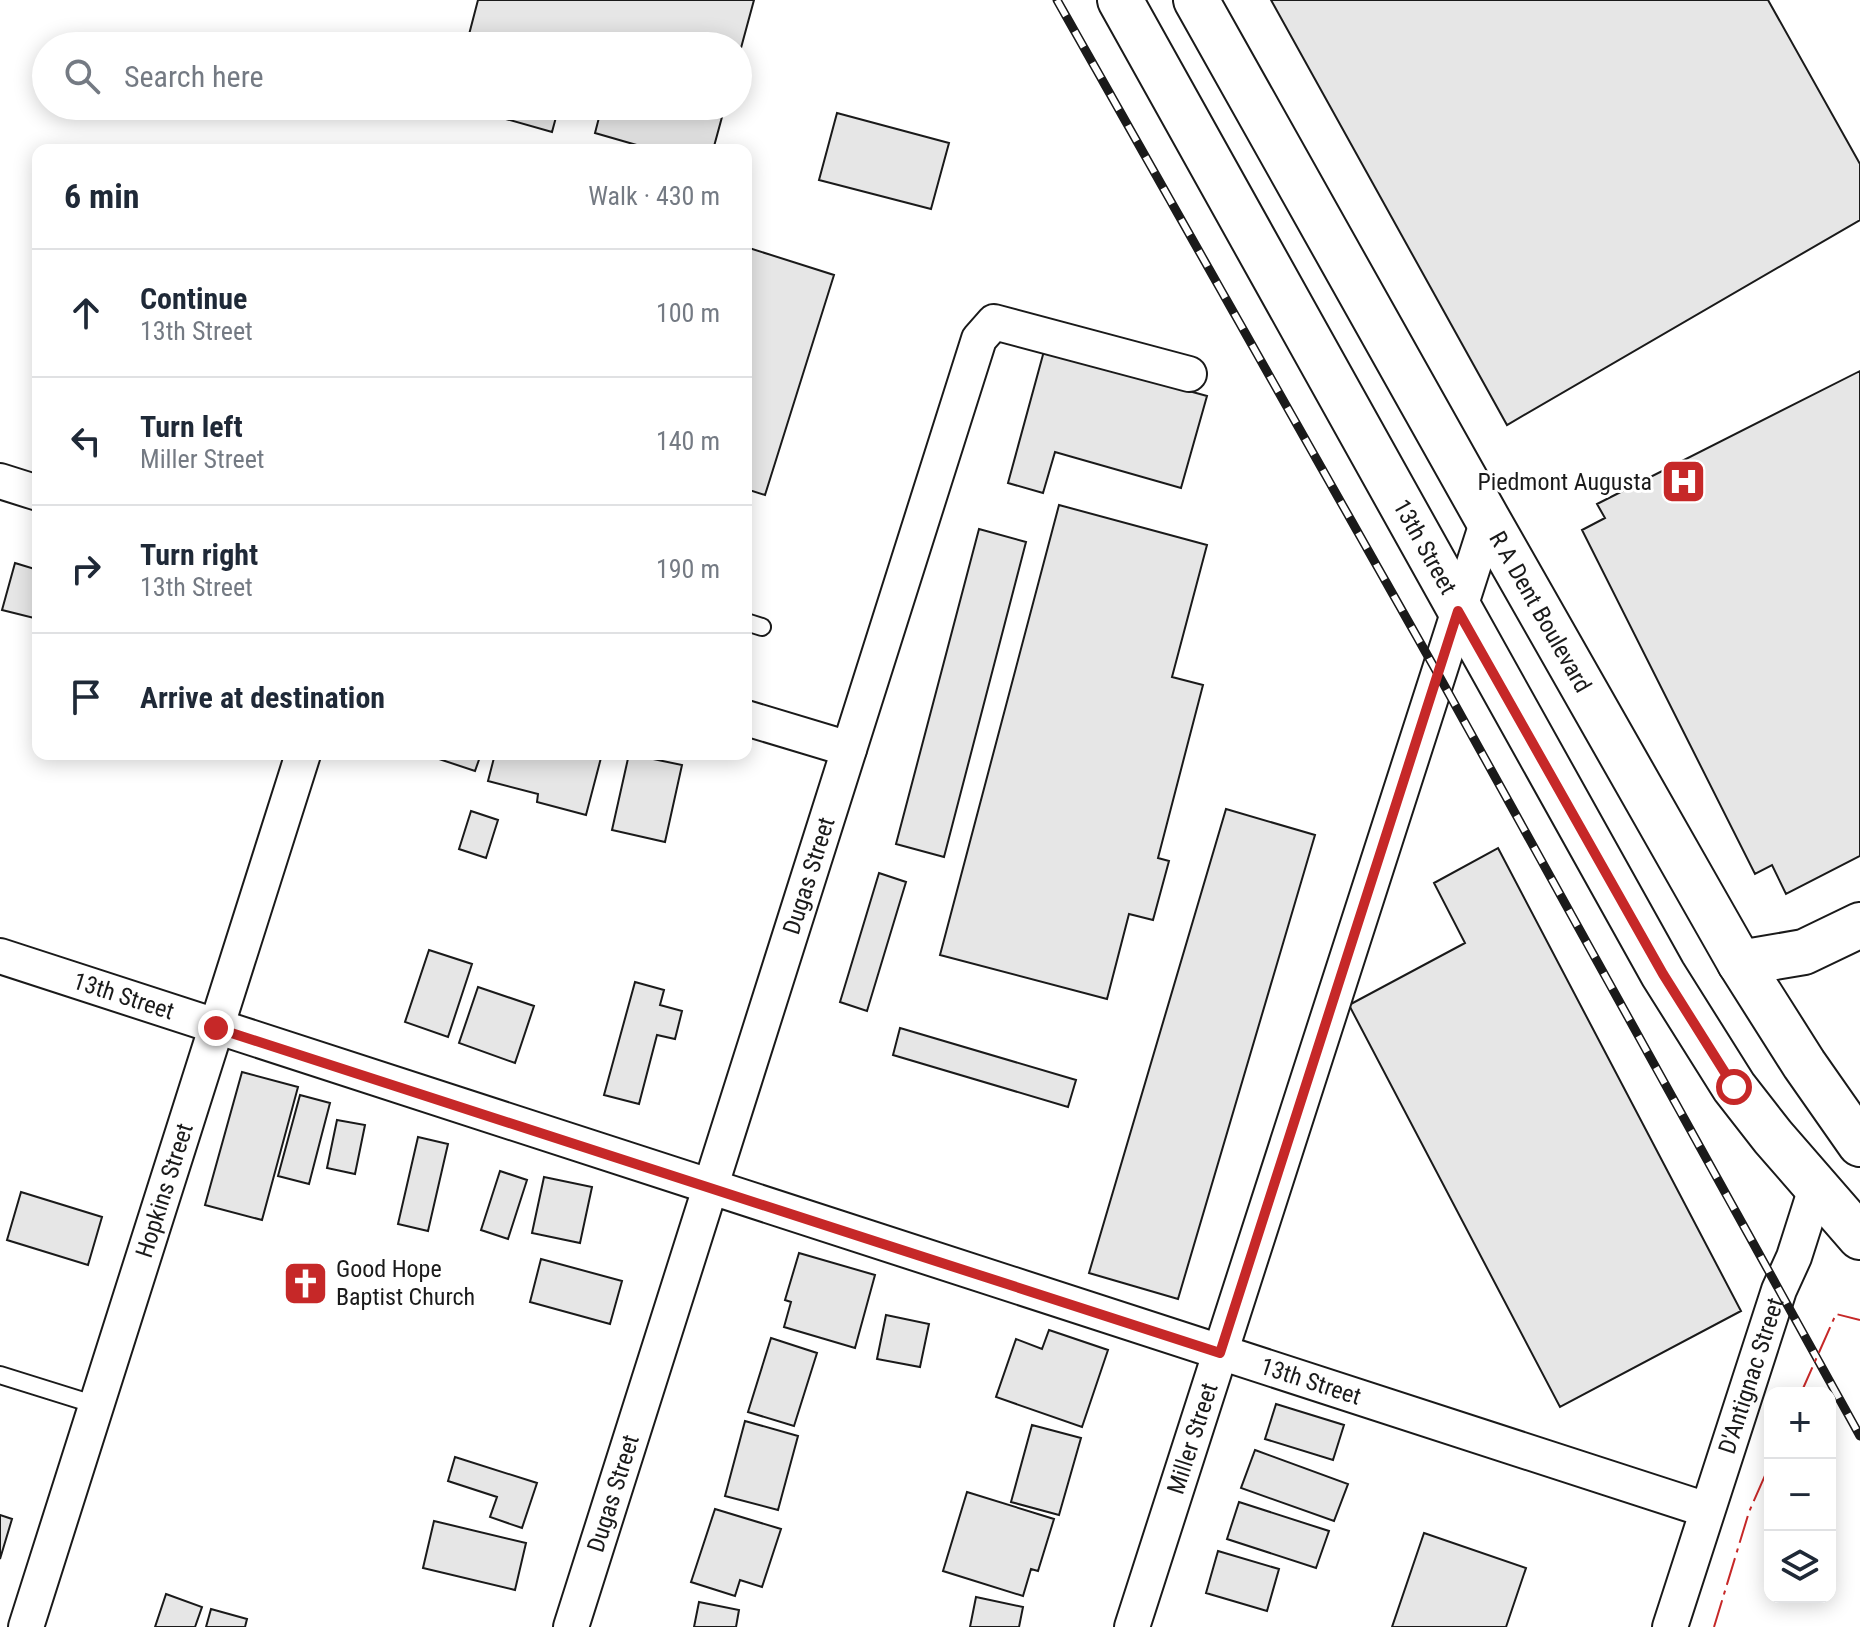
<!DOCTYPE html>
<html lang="en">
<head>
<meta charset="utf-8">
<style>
  body { margin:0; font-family:"Roboto Condensed",sans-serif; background:#f2f2f3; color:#1f2937 }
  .controls { position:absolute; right:24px; bottom:24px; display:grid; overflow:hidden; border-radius:16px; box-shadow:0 4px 20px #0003 }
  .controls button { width:72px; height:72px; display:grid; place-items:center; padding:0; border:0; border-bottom:2px solid #e0e1e3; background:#fff; color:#1f2937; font:40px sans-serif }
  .stop { position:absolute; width:24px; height:24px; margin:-18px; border:6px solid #c62828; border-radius:50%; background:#fff }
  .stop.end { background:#c62828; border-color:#fff; box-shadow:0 2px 8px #0008 }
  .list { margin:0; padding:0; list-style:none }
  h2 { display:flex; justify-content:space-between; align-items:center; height:104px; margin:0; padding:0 32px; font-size:34px }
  h2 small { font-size:26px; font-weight:400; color:#747a83 }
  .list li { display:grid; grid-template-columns:52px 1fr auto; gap:24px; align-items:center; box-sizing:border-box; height:128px; padding:0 32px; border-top:2px solid #e0e1e3 }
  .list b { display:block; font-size:30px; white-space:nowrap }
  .list p { margin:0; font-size:26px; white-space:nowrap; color:#747a83 }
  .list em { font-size:26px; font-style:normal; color:#747a83 }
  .icon { flex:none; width:44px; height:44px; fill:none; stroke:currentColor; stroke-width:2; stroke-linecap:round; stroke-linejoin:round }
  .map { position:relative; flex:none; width:1860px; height:1627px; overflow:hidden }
  .search { position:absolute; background:#fff; box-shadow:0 4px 20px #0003; left:32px; top:32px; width:720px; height:88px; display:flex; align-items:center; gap:20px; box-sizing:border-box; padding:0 28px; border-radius:44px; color:#747a83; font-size:30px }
  .panel { position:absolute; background:#fff; box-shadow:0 4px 20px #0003; left:32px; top:144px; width:720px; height:616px; border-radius:16px }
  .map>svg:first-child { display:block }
</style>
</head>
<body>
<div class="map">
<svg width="1860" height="1627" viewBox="0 0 1860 1627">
  <rect width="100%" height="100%" fill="#fff"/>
  <!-- building -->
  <path fill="#e6e6e6" stroke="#1a1a1a" stroke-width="2" d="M 478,0 L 754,0 L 738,59 L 738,46 L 466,46 Z
    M 1271,0 L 1768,0 L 1860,164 L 1860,220 L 1507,425 Z
    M 460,106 L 559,106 L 552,132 Z
    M 602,106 L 725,106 L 713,150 L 654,150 L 595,133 Z
    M 837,113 L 949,143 L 931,209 L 819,180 Z
    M 746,247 L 834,275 L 765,495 L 746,489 Z
    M 1044,351 L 1207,396 L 1181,488 L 1055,452 L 1043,493 L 1008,483 Z
    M 1860,371 L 1860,856 L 1786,894 L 1772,865 L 1755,874 L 1582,530 L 1605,518 L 1597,504 Z
    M 1059,505 L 1207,545 L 1172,677 L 1203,685 L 1158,858 L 1169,861 L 1153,920 L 1129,914 L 1107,999 L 940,955 Z
    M 979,529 L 1026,542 L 944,857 L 896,844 Z
    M 15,563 L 38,570 L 38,619 L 2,610 Z
    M 424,754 L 481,754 L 475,771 Z
    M 495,754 L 602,754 L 586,815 L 537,802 L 538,794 L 488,781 Z
    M 629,754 L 682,765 L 665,842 L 612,830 Z
    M 1226,809 L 1315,835 L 1178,1299 L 1089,1273 Z
    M 471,811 L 498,820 L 486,858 L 459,849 Z
    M 1498,848 L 1741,1311 L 1560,1407 L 1349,1005 L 1465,943 L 1434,883 Z
    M 879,873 L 906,882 L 867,1011 L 840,1002 Z
    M 429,950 L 472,964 L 448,1037 L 405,1022 Z
    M 635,982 L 664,990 L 660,1005 L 682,1011 L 675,1039 L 657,1035 L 639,1104 L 604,1095 Z
    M 478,987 L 534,1006 L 515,1063 L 459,1043 Z
    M 900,1028 L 1076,1080 L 1068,1107 L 893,1055 Z
    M 242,1072 L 298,1087 L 262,1220 L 205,1205 Z
    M 300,1095 L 330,1103 L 309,1184 L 278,1176 Z
    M 337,1120 L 365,1125 L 355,1174 L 327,1168 Z
    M 418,1137 L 448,1144 L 428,1231 L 398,1224 Z
    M 500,1171 L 527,1180 L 508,1239 L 481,1230 Z
    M 544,1177 L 592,1187 L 580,1243 L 532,1233 Z
    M 21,1192 L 102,1217 L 88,1265 L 7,1240 Z
    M 799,1253 L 875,1275 L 855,1348 L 784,1327 L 791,1302 L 785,1300 Z
    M 541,1259 L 622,1281 L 610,1324 L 530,1302 Z
    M 886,1315 L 929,1324 L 920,1367 L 877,1359 Z
    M 1049,1330 L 1108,1350 L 1082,1427 L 996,1397 L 1016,1339 L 1042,1349 Z
    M 771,1338 L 817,1353 L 794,1426 L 748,1412 Z
    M 1276,1404 L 1344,1425 L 1333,1460 L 1265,1439 Z
    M 745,1421 L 798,1436 L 778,1510 L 725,1496 Z
    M 1032,1425 L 1081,1438 L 1059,1515 L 1011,1502 Z
    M 1255,1450 L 1348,1484 L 1334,1521 L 1241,1488 Z
    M 455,1457 L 537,1483 L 522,1528 L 490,1517 L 497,1497 L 448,1481 Z
    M 967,1492 L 1054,1519 L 1038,1571 L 1031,1569 L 1023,1596 L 943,1571 Z
    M 1239,1502 L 1329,1531 L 1316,1568 L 1227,1539 Z
    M 715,1509 L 781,1529 L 762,1587 L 740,1580 L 735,1596 L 691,1582 Z
    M 0,1515 L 12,1519 L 0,1559 Z
    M 434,1521 L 526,1543 L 515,1590 L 423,1568 Z
    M 1424,1533 L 1526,1568 L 1506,1627 L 1392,1627 Z
    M 1218,1551 L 1279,1569 L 1267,1611 L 1206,1593 Z
    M 166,1594 L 202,1607 L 195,1627 L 155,1627 Z
    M 976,1597 L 1023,1607 L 1019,1627 L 970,1627 Z
    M 699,1602 L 739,1610 L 736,1627 L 694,1627 Z
    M 211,1609 L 247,1619 L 245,1627 L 206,1627 Z"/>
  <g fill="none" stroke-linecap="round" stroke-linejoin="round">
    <defs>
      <path id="lane" d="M 746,622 L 762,627
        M 0,1375 L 96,1405"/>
      <g id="street">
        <path d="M 0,481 L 38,493"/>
        <path d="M 746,718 L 849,749"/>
        <path id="s1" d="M 0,956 L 1707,1510"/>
        <path id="s2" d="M 26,1627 L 303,754"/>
        <path id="s3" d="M 571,1627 L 979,339 L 994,322 L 1189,374"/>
        <path id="s4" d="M 1132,1627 L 1488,520"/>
        <path id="s5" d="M 1670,1627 L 1779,1290 L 1794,1257 L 1816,1188"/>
      </g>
      <g id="secondary">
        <path id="s6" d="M 1120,0 L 1663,974 L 1734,1087 L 1773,1137 L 1860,1237"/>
        <path id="s7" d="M 1196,0 L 1488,520 L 1740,963 L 1804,1064 L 1860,1144"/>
        <path d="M 1740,963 L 1804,952 L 1860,925"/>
      </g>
    </defs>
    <!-- lane casing -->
    <use href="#lane" stroke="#1a1a1a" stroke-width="20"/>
    <!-- street casing -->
    <use href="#street" stroke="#1a1a1a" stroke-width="38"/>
    <!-- secondary casing -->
    <use href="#secondary" stroke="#1a1a1a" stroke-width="48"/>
    <!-- lane -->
    <use href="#lane" stroke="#fff" stroke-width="16"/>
    <!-- street -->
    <use href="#street" stroke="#fff" stroke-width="34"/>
    <!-- secondary -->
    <use href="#secondary" stroke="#fff" stroke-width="44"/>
    <defs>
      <path id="rail" d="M 1057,0 L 1438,674 L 1860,1436"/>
    </defs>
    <!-- rail casing -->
    <use href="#rail" stroke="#1a1a1a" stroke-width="9"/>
    <!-- rail -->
    <use href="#rail" stroke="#fff" stroke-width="6" stroke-dasharray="18" stroke-linecap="butt"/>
    <!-- power -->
    <path stroke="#c62828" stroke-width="2" stroke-dasharray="28 6 4 6" stroke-linecap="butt" d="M 1801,1393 L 1836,1314 L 1860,1320
      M 1714,1627 L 1749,1512 L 1770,1464"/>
  </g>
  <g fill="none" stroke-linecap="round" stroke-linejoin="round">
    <!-- route -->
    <path stroke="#c62828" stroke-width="10" d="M 216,1028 L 1220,1353 L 1458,611 L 1663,974 L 1734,1087"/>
  </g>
  <!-- icons -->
  <defs>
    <symbol id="hospital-square" viewBox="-11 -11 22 22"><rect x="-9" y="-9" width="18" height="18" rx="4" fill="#c62828" stroke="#fff"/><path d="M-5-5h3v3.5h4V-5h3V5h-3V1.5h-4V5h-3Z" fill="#fff"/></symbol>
    <symbol id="church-square" viewBox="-11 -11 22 22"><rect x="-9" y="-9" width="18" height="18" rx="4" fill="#c62828" stroke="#fff"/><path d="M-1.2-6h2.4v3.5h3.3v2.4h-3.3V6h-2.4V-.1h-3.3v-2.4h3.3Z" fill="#fff"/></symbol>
  </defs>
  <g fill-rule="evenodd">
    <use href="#hospital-square" x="1658" y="456" width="51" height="51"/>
    <use href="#church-square" x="280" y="1258" width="51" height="51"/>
  </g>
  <g text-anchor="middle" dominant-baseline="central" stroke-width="6" stroke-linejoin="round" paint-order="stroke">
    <!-- poi labels -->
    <g font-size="24" fill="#1a1a1a" stroke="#fff" text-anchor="end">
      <text x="1652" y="482">Piedmont Augusta</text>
      <text x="336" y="1269" text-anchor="start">Good Hope<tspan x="336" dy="28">Baptist Church</tspan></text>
    </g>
    <!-- street labels -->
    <g font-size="24" fill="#1a1a1a" stroke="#fff">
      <text stroke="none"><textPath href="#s6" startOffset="626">13th Street</textPath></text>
      <text stroke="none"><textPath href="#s7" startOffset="702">R A Dent Boulevard</textPath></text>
      <text stroke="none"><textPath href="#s3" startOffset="788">Dugas Street</textPath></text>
      <text stroke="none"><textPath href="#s1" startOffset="130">13th Street</textPath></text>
      <text stroke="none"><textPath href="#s2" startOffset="458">Hopkins Street</textPath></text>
      <text stroke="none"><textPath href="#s5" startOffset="264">D'Antignac Street</textPath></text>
      <text stroke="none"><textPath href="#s1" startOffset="1378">13th Street</textPath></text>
      <text stroke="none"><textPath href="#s4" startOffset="198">Miller Street</textPath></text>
      <text stroke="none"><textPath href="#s3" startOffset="140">Dugas Street</textPath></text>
    </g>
  </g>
</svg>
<div class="controls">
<button>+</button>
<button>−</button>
<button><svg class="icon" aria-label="layers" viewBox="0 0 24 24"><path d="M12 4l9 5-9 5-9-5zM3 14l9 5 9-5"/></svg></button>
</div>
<div class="stop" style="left:1734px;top:1087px"></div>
<div class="stop end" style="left:216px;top:1028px"></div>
<div class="search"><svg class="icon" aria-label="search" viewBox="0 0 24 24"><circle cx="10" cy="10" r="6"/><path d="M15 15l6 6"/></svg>Search here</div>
<section class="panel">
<h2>6 min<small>Walk · 430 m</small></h2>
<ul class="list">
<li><svg class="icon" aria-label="ahead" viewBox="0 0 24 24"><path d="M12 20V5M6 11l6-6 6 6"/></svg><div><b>Continue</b><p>13th Street</p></div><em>100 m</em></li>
<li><svg class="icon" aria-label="left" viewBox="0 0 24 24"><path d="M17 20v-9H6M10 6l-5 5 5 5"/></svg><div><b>Turn left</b><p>Miller Street</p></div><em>140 m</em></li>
<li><svg class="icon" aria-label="right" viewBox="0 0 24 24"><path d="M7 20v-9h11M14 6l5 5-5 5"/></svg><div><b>Turn right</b><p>13th Street</p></div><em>190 m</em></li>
<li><svg class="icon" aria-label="arrive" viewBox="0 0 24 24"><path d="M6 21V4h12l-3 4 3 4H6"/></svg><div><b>Arrive at destination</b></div></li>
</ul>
</section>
</div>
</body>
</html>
